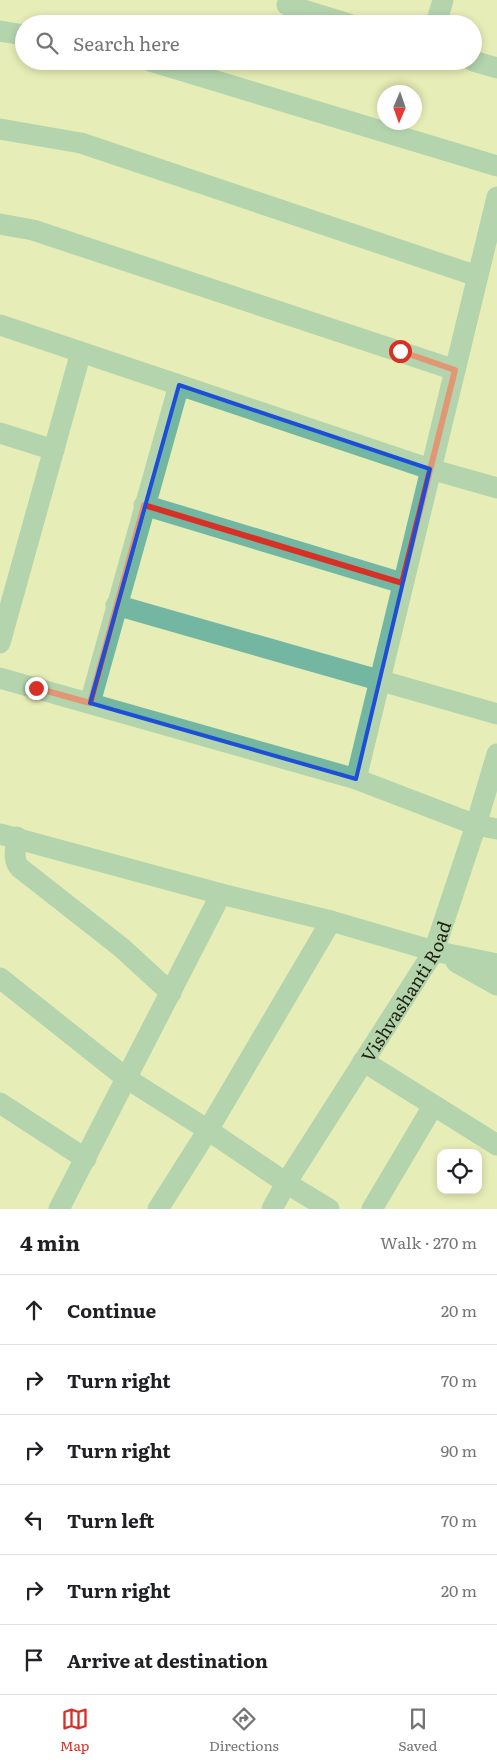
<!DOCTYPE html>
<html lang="en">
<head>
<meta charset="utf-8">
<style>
  body { margin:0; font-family:Literata,serif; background:#f2f2f2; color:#202124 }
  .controls { position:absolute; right:15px; bottom:15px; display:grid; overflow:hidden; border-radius:10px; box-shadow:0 2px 8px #0003 }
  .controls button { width:45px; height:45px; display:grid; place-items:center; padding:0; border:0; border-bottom:1px solid #e0e0e0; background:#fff; color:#202124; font:25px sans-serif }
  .compass { position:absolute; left:377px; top:85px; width:45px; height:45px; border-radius:50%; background:#fff; box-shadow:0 2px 8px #0003; rotate:182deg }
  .stop { position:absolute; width:15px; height:15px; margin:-11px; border:4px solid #d93025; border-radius:50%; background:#fff }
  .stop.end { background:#d93025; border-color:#fff; box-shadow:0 1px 5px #0008 }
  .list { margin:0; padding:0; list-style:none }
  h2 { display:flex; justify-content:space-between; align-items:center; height:65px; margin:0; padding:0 20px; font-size:21px }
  h2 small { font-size:16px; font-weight:400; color:#757577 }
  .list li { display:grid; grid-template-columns:32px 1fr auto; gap:15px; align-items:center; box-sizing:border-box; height:70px; padding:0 20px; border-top:1px solid #e0e0e0 }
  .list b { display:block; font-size:19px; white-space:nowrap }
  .list em { font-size:16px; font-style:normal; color:#757577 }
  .icon { flex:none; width:28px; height:28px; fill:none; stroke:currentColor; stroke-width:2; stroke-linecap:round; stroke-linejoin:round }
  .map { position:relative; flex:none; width:497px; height:1209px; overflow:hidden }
  .search { position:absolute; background:#fff; box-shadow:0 2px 8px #0003; left:15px; right:15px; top:15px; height:55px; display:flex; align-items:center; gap:12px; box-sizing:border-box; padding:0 18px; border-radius:28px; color:#757577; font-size:19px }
  .sheet { height:485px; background:#fff }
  nav { display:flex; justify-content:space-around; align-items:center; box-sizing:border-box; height:70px; border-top:1px solid #e0e0e0; background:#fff; font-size:14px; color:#757577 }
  nav a { display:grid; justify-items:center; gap:2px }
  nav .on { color:#d93025 }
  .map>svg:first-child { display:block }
</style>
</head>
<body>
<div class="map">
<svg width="497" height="1209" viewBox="0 0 497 1209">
  <rect width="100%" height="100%" fill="#e7edb7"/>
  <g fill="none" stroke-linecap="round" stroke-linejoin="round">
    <!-- minor -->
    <g stroke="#73b7a3" stroke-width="21">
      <path d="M 287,5 L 349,24"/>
      <path d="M 436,24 L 443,0"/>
      <path d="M 0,31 L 24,35"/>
      <path d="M 150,61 L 497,166"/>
      <path d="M 473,61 L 497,68"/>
      <path d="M 0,129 L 81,143 L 477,276"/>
      <path d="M 0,224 L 33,230 L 455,370"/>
      <path d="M 0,325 L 430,469 L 497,488"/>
      <path d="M 0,433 L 54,450"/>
      <path d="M 144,505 L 402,583"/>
      <path d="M 116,605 L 497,714"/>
      <path d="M 0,643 L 81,352"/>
      <path d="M 0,678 L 356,779 L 476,825 L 497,829"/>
      <path d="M 90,703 L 179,385"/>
      <path d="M 356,779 L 497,197"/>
      <path d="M 0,834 L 221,894 L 331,921 L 434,951 L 497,964"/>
      <path d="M 17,837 C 16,848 12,860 20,868 L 122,948 L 171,993"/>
      <path d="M 456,962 L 497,985"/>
      <path d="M 0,978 L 126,1078 L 208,1130 L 286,1183 L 329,1209"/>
      <path d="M 363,1061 L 497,1145"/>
      <path d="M 0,1103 L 86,1159"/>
      <path d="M 59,1209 L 221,894"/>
      <path d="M 158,1209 L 208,1130 L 331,921"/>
      <path id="s1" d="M 272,1209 L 286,1183 L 434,951 L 476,825 L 497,754"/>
      <path d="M 372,1209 L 433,1106"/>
    </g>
  </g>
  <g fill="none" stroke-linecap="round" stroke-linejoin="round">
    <!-- route -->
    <path stroke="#d93025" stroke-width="6" d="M 36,688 L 90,703 L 144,505 L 402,583 L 455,370 L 400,351"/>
  </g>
  <!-- marked area -->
  <path d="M0 0H497V1209H0ZM 179,385 L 430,469 L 356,779 L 90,703 Z" fill="#e7edb7" fill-opacity=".55" fill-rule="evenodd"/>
  <path fill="none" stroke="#1d4ed8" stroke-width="4" stroke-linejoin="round" d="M 179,385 L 430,469 L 356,779 L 90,703 Z"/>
  <g text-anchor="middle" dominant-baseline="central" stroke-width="4" stroke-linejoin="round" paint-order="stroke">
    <!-- street labels -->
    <g font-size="18" fill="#1f200b" stroke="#e7edb7">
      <text stroke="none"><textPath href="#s1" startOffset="256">Vishvashanti Road</textPath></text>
    </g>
  </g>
</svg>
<div class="controls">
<button><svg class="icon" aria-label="locate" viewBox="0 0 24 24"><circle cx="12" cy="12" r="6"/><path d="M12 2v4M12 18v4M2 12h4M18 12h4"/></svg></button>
</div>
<svg class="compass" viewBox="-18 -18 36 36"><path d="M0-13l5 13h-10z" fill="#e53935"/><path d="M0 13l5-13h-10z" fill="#757577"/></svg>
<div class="stop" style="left:400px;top:351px"></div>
<div class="stop end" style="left:36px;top:688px"></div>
<div class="search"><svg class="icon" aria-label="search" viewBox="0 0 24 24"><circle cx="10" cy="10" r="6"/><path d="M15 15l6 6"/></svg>Search here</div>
</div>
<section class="sheet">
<h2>4 min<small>Walk · 270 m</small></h2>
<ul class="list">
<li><svg class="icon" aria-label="ahead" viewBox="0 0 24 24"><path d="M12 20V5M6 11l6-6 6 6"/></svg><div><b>Continue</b></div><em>20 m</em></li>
<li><svg class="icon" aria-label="right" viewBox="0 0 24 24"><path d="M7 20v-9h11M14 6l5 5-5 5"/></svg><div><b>Turn right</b></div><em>70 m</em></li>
<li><svg class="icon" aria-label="right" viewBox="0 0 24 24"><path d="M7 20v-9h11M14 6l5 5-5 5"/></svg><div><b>Turn right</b></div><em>90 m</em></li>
<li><svg class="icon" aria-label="left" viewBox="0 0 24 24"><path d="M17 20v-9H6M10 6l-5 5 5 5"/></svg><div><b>Turn left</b></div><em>70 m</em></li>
<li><svg class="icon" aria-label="right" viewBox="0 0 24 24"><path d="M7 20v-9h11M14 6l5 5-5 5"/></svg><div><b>Turn right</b></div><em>20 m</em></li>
<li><svg class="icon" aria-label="arrive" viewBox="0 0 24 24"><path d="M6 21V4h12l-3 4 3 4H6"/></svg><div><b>Arrive at destination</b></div></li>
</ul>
</section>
<nav>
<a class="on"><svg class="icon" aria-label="map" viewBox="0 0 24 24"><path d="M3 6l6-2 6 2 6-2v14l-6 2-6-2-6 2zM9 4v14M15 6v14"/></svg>Map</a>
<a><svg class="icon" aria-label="directions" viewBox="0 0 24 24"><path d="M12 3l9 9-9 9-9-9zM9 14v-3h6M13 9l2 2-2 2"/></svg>Directions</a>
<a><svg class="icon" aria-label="saved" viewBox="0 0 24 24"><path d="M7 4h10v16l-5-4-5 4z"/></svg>Saved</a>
</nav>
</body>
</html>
